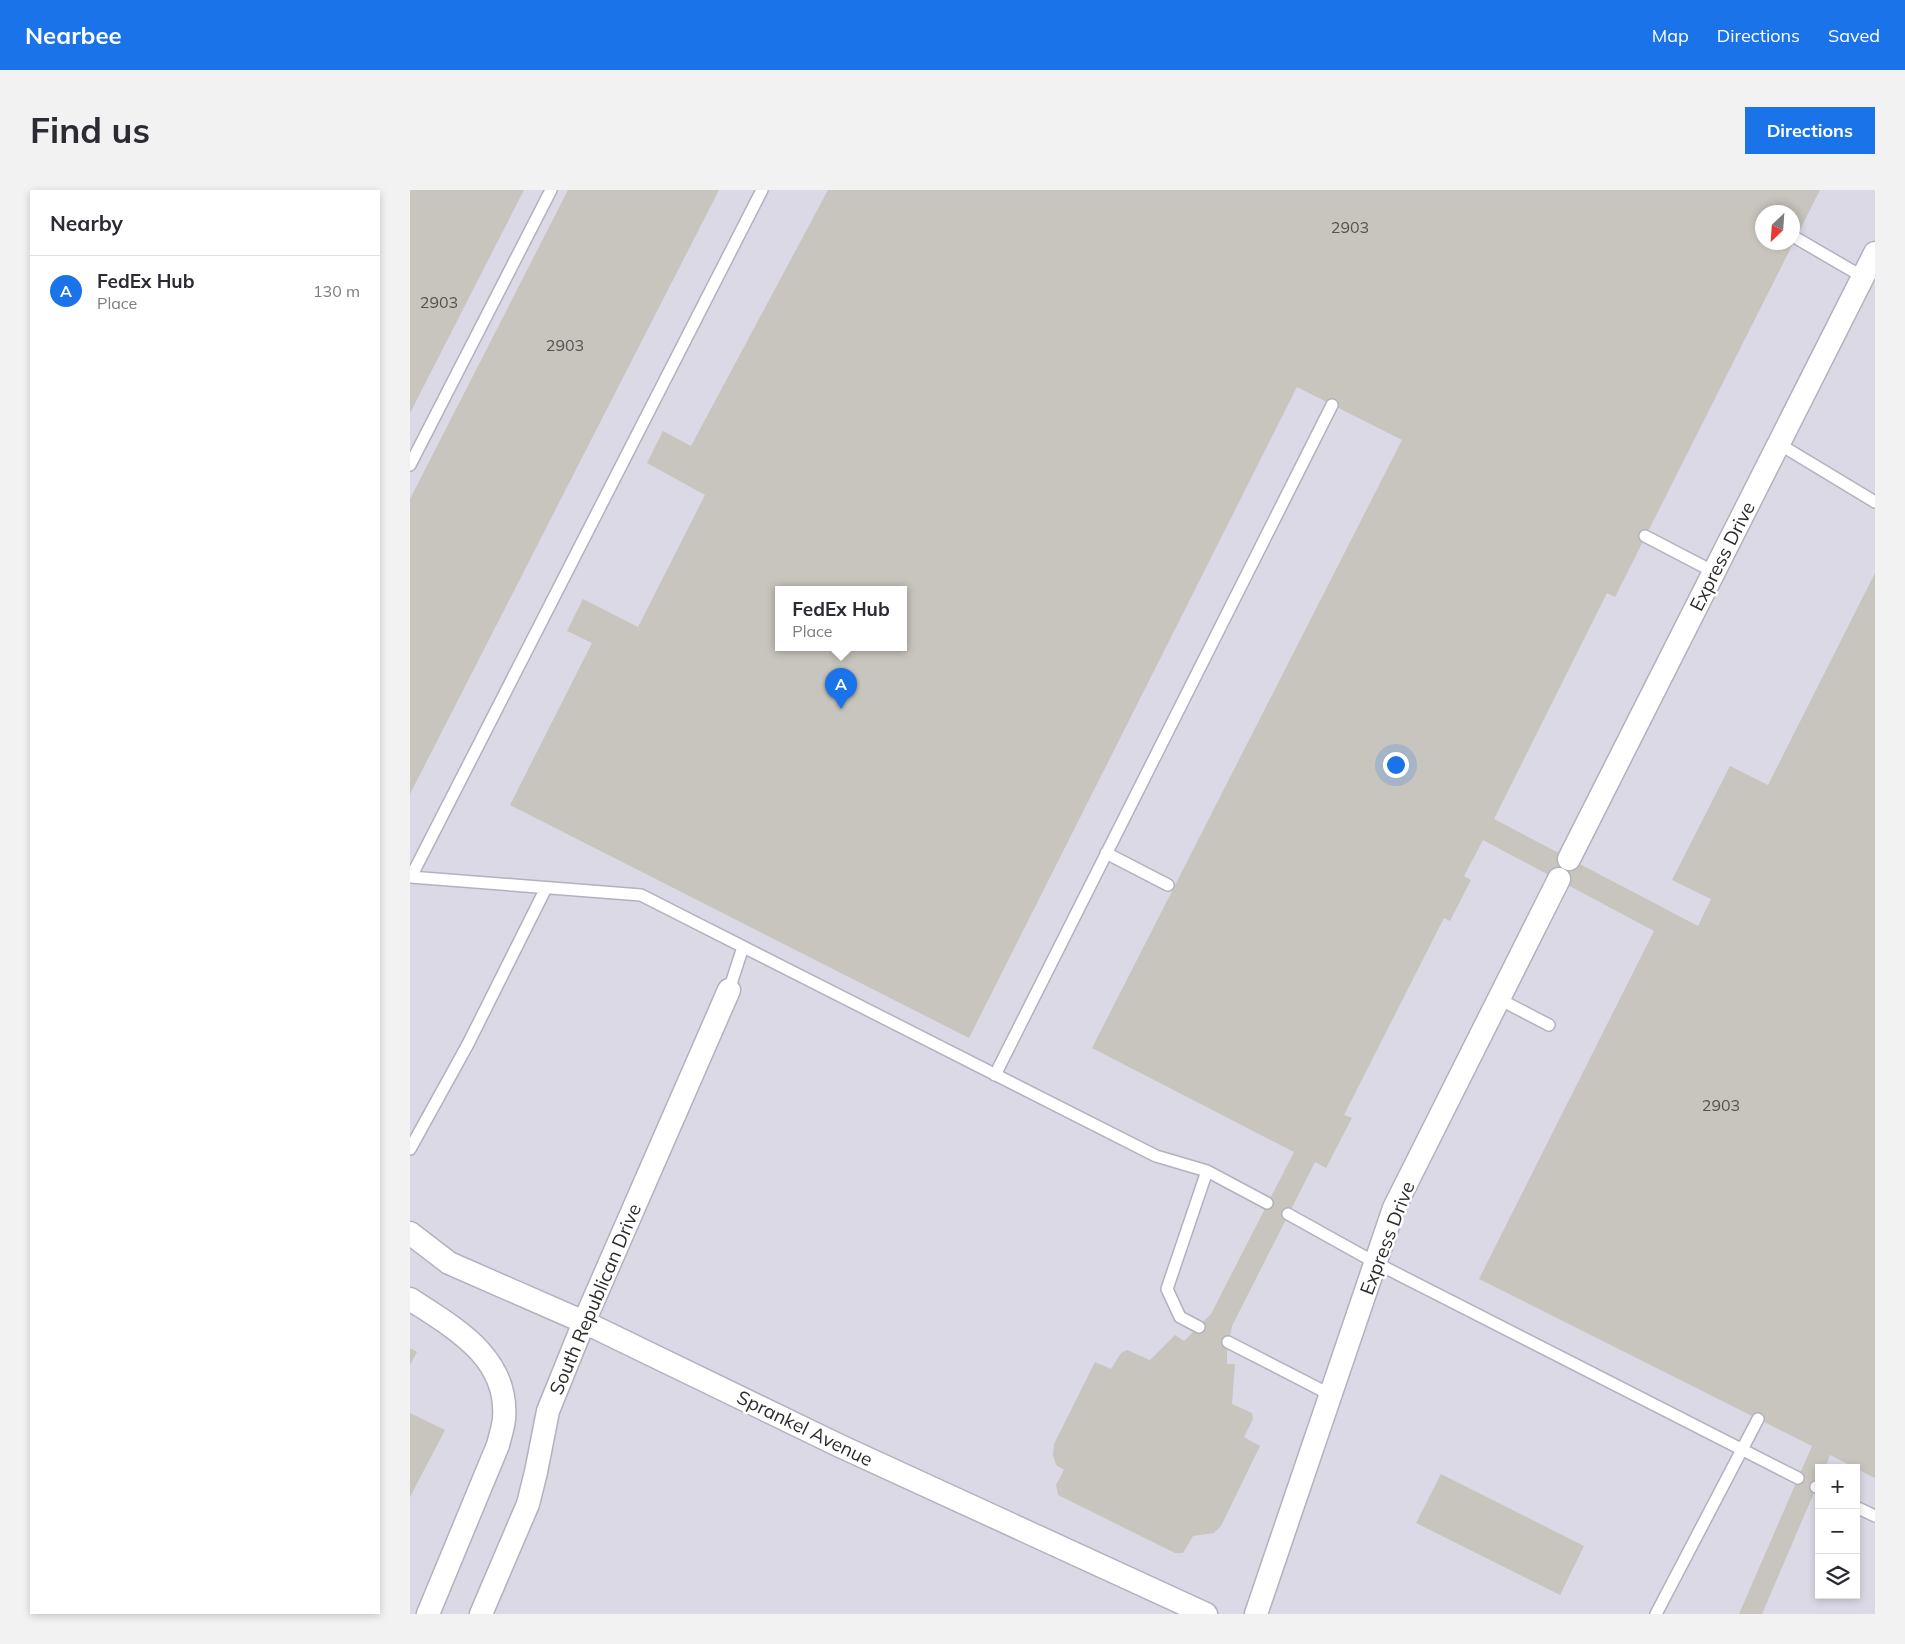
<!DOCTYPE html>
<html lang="en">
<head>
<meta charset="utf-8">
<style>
  body { margin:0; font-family:Mulish,sans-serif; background:#f2f2f3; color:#2b2b33 }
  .controls { position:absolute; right:15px; bottom:15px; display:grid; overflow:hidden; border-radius:0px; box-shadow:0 2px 8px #0003 }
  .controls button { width:45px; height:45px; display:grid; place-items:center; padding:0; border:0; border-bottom:1px solid #e1e1e2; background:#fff; color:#2b2b33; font:25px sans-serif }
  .compass { position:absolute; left:1345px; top:15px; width:45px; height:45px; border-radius:50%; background:#fff; box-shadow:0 2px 8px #0003; rotate:205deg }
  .you { position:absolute; left:985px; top:574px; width:18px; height:18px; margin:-12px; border:4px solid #fff; border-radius:50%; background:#1a73e8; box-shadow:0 0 0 8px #1a73e833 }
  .badge { display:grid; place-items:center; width:32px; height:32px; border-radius:50%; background:#1a73e8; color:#fff; font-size:16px; font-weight:700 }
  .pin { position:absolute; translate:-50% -41px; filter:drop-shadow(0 1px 2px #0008) }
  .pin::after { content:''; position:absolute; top:26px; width:18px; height:15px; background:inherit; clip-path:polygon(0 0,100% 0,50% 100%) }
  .popup { position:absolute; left:365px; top:396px; width:132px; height:65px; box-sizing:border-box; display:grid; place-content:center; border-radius:0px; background:#fff; filter:drop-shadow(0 1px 4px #0005); font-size:16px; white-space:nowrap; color:#7c7c81 }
  .popup b { font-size:19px; color:#2b2b33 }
  .popup::after { content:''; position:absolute; left:50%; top:100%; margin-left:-10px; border:10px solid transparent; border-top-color:#fff }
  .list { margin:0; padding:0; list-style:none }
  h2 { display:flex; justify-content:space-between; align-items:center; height:65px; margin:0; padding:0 20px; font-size:21px }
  h2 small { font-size:16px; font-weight:400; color:#7c7c81 }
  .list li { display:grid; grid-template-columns:32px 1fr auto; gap:15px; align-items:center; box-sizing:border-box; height:70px; padding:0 20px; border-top:1px solid #e1e1e2 }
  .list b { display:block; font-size:19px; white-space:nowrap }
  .list p { margin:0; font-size:16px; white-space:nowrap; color:#7c7c81 }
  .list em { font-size:16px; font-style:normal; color:#7c7c81 }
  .icon { flex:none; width:28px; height:28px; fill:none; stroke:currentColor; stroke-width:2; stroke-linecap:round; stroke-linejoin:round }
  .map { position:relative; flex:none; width:1465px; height:1424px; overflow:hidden; border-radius:0px }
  header { display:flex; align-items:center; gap:30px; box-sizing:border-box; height:70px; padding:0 25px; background:#1a73e8; color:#fff }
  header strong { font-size:24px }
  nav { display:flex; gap:28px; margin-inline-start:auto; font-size:18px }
  .intro { display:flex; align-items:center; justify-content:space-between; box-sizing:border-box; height:120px; padding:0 30px }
  h1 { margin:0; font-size:35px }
  .button { padding:12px 22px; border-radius:0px; background:#1a73e8; color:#fff; font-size:18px; font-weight:700 }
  main { display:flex; gap:30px; padding:0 30px }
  aside { flex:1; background:#fff; border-radius:0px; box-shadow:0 2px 8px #0003 }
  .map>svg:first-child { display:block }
</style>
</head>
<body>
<header>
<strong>Nearbee</strong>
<nav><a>Map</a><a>Directions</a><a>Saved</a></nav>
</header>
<div class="intro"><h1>Find us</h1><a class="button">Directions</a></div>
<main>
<aside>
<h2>Nearby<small></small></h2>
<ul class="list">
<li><span class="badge">A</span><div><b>FedEx Hub</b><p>Place</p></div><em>130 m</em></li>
</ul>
</aside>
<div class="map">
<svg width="1465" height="1424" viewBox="0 0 1465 1424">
  <rect width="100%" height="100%" fill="#ece9de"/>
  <!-- airport -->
  <path fill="#dad9e5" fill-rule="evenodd" d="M 0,0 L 1465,0 L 1465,1424 L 0,1424 ZM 1352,22 L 1382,22 L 1382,52 L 1352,52 ZM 368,400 L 494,400 L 494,458 L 368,458 ZM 1409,1278 L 1446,1278 L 1446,1405 L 1409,1405 Z"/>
  <!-- building -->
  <path fill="#c8c5be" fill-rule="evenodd" d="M 0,0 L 114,0 L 0,223 Z
    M 158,0 L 309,0 L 0,604 L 0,309 Z
    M 418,0 L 1410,0 L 1205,407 L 1197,403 L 1084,629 L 1288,736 L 1301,709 L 1262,690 L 1320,576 L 1358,595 L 1465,383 L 1465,1288 L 1420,1265 L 1415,1278 L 1409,1278 L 1409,1291 L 1352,1424 L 1329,1424 L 1402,1256 L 1069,1089 L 1244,741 L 1073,650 L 1054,686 L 1061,690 L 1040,731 L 1034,728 L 934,925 L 942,928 L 916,978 L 905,972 L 822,1136 L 817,1163 L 817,1174 L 825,1174 L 822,1214 L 842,1223 L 843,1229 L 834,1247 L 850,1256 L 811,1336 L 804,1343 L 783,1346 L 773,1363 L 765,1363 L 648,1305 L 646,1295 L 654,1280 L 646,1275 L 643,1265 L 644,1254 L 685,1172 L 701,1179 L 711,1163 L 717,1160 L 740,1170 L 765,1145 L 774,1151 L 801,1124 L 884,962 L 682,858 L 992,250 L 887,197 L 559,848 L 100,615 L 182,453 L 157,441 L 173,409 L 228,437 L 295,305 L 237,273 L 253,241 L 281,256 ZM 1352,22 L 1382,22 L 1382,52 L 1352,52 ZM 368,400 L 494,400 L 494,458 L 368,458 Z
    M 0,1158 L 7,1162 L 0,1175 Z
    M 0,1223 L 35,1240 L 0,1307 Z
    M 1031,1284 L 1174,1356 L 1150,1405 L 1006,1333 Z"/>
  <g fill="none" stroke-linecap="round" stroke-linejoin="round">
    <defs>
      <path id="lane" d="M 1386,48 L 1453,87
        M 1369,254 L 1465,312
        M 0,275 L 141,0
        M 1235,346 L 1304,382
        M 696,663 L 758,695
        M 0,687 L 231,705 L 746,966 L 797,981 L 857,1013
        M 1,687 L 352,0
        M 319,800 L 333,757
        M 1089,809 L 1139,835
        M 585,885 L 922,215
        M 0,959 L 58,854 L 136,698
        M 878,1024 L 966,1073 L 1388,1288
        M 789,1137 L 770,1127 L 757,1099 L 797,981
        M 818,1152 L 921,1205
        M 1406,1297 L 1409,1298
        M 1446,1317 L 1465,1326
        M 1246,1424 L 1348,1229"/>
      <path id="street" d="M 1159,669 L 1465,63
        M 0,1043 L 39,1073 L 174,1132 L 430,1256 L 796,1424
        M 0,1109 C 44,1138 99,1167 94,1229 C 93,1238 90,1247 88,1255 L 18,1424
        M 71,1424 L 118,1314 L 126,1282 L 138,1221 L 174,1132 L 319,800
        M 846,1424 L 984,1018 L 1149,689"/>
    </defs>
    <!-- lane casing -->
    <use href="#lane" stroke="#b2b2be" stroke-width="14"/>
    <!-- street casing -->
    <use href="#street" stroke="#b2b2be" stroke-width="25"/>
    <!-- lane -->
    <use href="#lane" stroke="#fff" stroke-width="11"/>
    <!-- street -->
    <use href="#street" stroke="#fff" stroke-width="22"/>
  </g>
  <g text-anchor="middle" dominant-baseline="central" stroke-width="5" stroke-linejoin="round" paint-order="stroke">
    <!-- number labels -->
    <g font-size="16" fill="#525250">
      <text x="940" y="37">2903</text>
      <text x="29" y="112">2903</text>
      <text x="155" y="155">2903</text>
      <text x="1311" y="915">2903</text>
    </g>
    <!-- street labels -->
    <g font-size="19" fill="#2b2b2b" stroke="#fff">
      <text transform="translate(1312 366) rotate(-63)">Express Drive</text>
      <text transform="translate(977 1048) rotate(-69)">Express Drive</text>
      <text transform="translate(185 1109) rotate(-67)">South Republican Drive</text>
      <text transform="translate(395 1238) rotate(26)">Sprankel Avenue</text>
    </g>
  </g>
</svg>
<div class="controls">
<button>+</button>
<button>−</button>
<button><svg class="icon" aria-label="layers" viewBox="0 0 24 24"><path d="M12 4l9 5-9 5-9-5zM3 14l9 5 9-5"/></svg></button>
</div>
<svg class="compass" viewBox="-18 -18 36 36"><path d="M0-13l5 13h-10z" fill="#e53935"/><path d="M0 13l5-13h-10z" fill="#7c7c81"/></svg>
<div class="you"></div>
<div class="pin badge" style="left:431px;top:519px">A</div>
<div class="popup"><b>FedEx Hub</b>Place</div>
</div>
</main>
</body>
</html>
